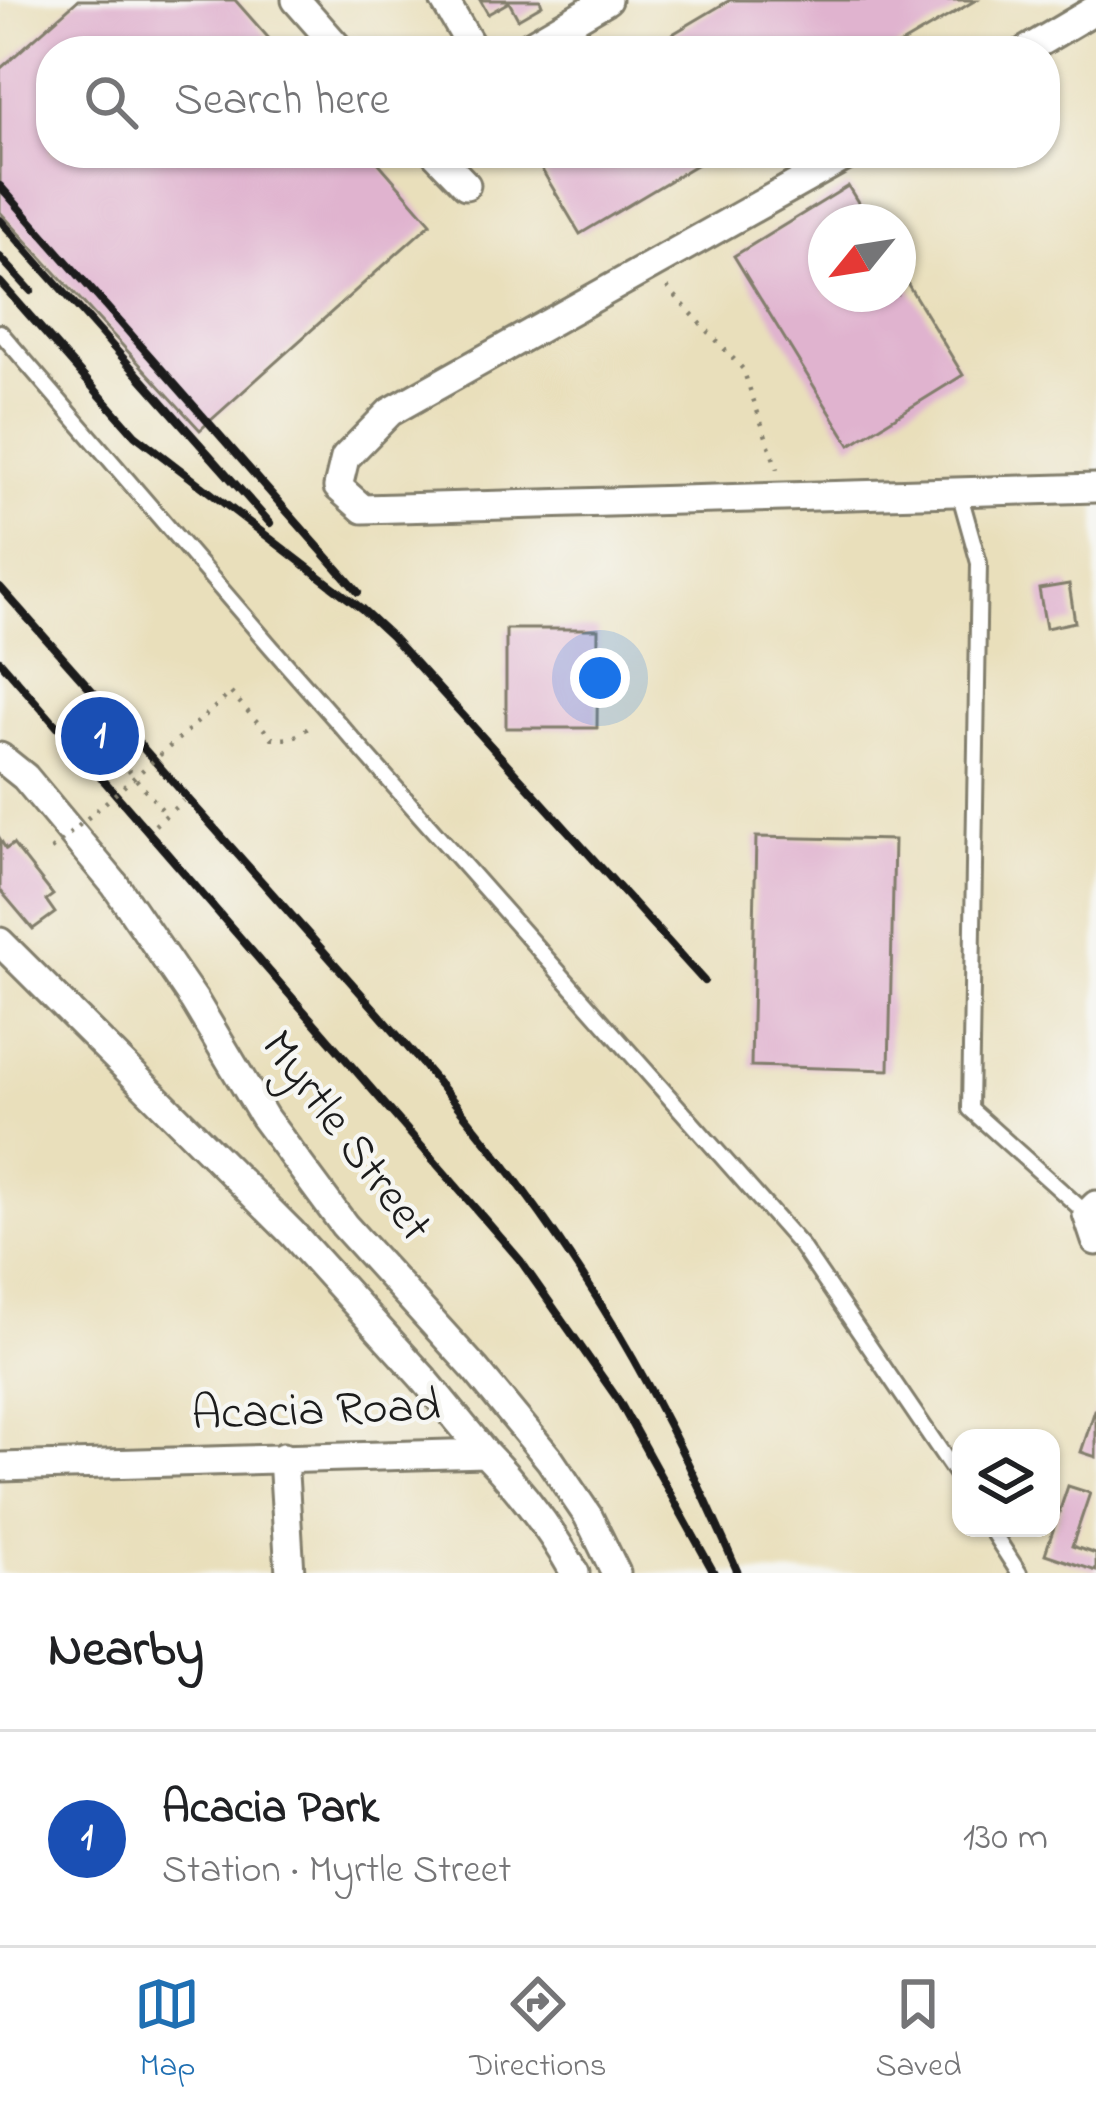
<!DOCTYPE html>
<html lang="en">
<head>
<meta charset="utf-8">
<style>
  body { margin:0; font-family:"Indie Flower",sans-serif; background:#f6f6f6; color:#202124 }
  .controls { position:absolute; right:36px; bottom:36px; display:grid; overflow:hidden; border-radius:24px; box-shadow:0 3px 9px #0004 }
  .controls button { width:108px; height:108px; display:grid; place-items:center; padding:0; border:0; border-bottom:3px solid #e0e0e0; background:#fff; color:#202124; font:60px sans-serif }
  .compass { position:absolute; left:808px; top:204px; width:108px; height:108px; border-radius:50%; background:#fff; box-shadow:0 3px 9px #0004; rotate:240deg }
  .you { position:absolute; left:600px; top:678px; width:42px; height:42px; margin:-30px; border:9px solid #fff; border-radius:50%; background:#1a73e8; box-shadow:0 0 0 18px #1a73e833 }
  .badge { display:grid; place-items:center; width:78px; height:78px; border-radius:50%; background:#1f6fb2; color:#fff; font-size:39px; font-weight:700 }
  .pin { position:absolute; translate:-50% -50%; border:6px solid #fff; box-shadow:0 3px 12px #0006 }
  .list { margin:0; padding:0; list-style:none }
  h2 { display:flex; justify-content:space-between; align-items:center; height:156px; margin:0; padding:0 48px; font-size:51px }
  h2 small { font-size:39px; font-weight:400; color:#757577 }
  .list li { display:grid; grid-template-columns:78px 1fr auto; gap:36px; align-items:center; box-sizing:border-box; height:216px; padding:0 48px; border-top:3px solid #e0e0e0 }
  .list b { display:block; font-size:45px; white-space:nowrap }
  .list p { margin:0; font-size:39px; white-space:nowrap; color:#757577 }
  .list em { font-size:39px; font-style:normal; color:#757577 }
  .icon { flex:none; width:66px; height:66px; fill:none; stroke:currentColor; stroke-width:2; stroke-linecap:round; stroke-linejoin:round }
  .map { position:relative; flex:none; width:1096px; height:1573px; overflow:hidden }
  .search { position:absolute; background:#fff; box-shadow:0 3px 9px #0004; left:36px; right:36px; top:36px; height:132px; display:flex; align-items:center; gap:30px; box-sizing:border-box; padding:0 42px; border-radius:48px; color:#757577; font-size:45px }
  .sheet { height:372px; background:#fff }
  nav { display:flex; justify-content:space-around; align-items:center; box-sizing:border-box; height:168px; border-top:3px solid #e0e0e0; background:#fff; font-size:33px; color:#757577 }
  nav a { display:grid; justify-items:center; gap:6px }
  nav .on { color:#1f6fb2 }
  .map>svg:first-child { display:block }
</style>
</head>
<body>
<div class="map">
<svg width="1096" height="1573" viewBox="0 0 1096 1573">
  <rect width="100%" height="100%" fill="#f6f6f2"/>
  <filter id="ink" filterUnits="userSpaceOnUse"><feTurbulence type="fractalNoise" baseFrequency=".00833" numOctaves="2"/><feDisplacementMap in="SourceGraphic" scale="24" xChannelSelector="R" yChannelSelector="G"/><feConvolveMatrix kernelMatrix="1 2 1 2 8 2 1 2 1" color-interpolation-filters="sRGB"/></filter>
  <filter id="wash" filterUnits="userSpaceOnUse"><feTurbulence type="fractalNoise" baseFrequency=".004" numOctaves="4" result="noise"/><feDisplacementMap in="SourceGraphic" scale="48" xChannelSelector="R" yChannelSelector="G"/><feGaussianBlur stdDeviation="2.7" result="paint"/><feColorMatrix in="noise" values="0 0 0 0 0 0 0 0 0 0 0 0 0 0 0 0 0 1.4 0 .05"/><feComposite in="paint" operator="in"/></filter>
  <g filter="url(#wash)">
    <rect width="100%" height="100%" fill="#e9dfbb"/>
    <g id="blocks">
      <!-- building -->
      <path fill="#e0b3cf" d="M 78,0 L 235,0 L 280,51 L 51,51 L 51,153 L 370,153 L 431,223 L 200,430 L 0,212 L 0,69 Z
        M 480,0 L 540,0 L 542,5 L 518,19 L 509,2 L 488,14 Z
        M 730,0 L 976,0 L 889,51 L 644,51 Z
        M 532,153 L 716,153 L 580,234 Z
        M 848,186 L 870,222 L 826,222 L 826,294 L 898,294 L 898,268 L 963,375 L 850,445 L 734,256 Z
        M 1069,584 L 1075,622 L 1046,628 L 1039,589 Z
        M 506,629 L 598,629 L 597,728 L 506,728 Z
        M 756,837 L 894,840 L 889,1070 L 751,1066 Z
        M 0,839 L 6,849 L 13,844 L 53,895 L 46,900 L 55,913 L 33,929 L 0,890 Z
        M 1095,1410 L 1096,1410 L 1096,1457 L 1081,1452 Z
        M 1068,1486 L 1090,1493 L 1072,1546 L 1096,1554 L 1096,1571 L 1045,1554 Z"/>
    </g>
  </g>
  <g filter="url(#ink)">
    <use href="#blocks" fill-opacity="0" stroke="#827e6c" stroke-width="3"/>
    <g fill="none" stroke-linecap="round" stroke-linejoin="round">
      <defs>
        <path id="service" d="M 0,332 L 272,648 L 801,1246 L 961,1481
          M 959,492 L 979,563 L 970,1109 L 1087,1214
          M 990,1528 L 1019,1573"/>
        <path id="minor" d="M 296,0 L 341,51
          M 444,0 L 474,51
          M 520,51 L 607,0
          M 1025,51 L 1096,9
          M 435,153 L 466,185
          M 852,153 L 390,412 L 345,458 L 338,487 L 363,509 L 1096,488
          M 0,757 L 25,777 L 115,885 L 194,1000 L 264,1117 L 344,1225 L 475,1369 L 550,1460 L 588,1516 L 616,1573
          M 0,942 L 292,1233 L 423,1378 L 485,1453
          M 1096,1205 L 1087,1214 L 1096,1241
          M 283,1457 L 290,1573
          M 0,1467 L 485,1453 C 521,1490 550,1528 575,1573"/>
      </defs>
      <!-- service casing -->
      <use href="#service" stroke="#827e6c" stroke-width="20"/>
      <!-- minor casing -->
      <use href="#minor" stroke="#827e6c" stroke-width="33"/>
      <!-- path -->
      <path stroke="#827e6c" stroke-width="4.5" stroke-dasharray="3 9" stroke-linecap="butt" d="M 667,287 L 743,369 L 777,469
        M 231,693 L 272,738 C 291,741 300,735 314,723
        M 105,743 L 166,814
        M 93,754 L 119,730
        M 155,825 L 183,801"/>
      <!-- service -->
      <use href="#service" stroke="#fff" stroke-width="14"/>
      <!-- minor -->
      <use href="#minor" stroke="#fff" stroke-width="27"/>
      <!-- rail -->
      <path stroke="#1c1c1c" stroke-width="8" d="M 0,186 L 358,592
        M 0,220 L 270,523
        M 0,257 L 31,291
        M 0,282 L 135,435 L 362,609 L 391,636 L 704,981
        M 0,587 C 101,701 202,814 302,927 C 399,1036 497,1145 577,1267 C 640,1362 693,1468 738,1573
        M 0,661 L 520,1260 L 619,1401 L 714,1573"/>
      <!-- path-bridge -->
      <path stroke="#827e6c" stroke-width="4.5" stroke-dasharray="3 9" stroke-linecap="butt" d="M 51,850 L 231,693"/>
    </g>
  </g>
  <g text-anchor="middle" dominant-baseline="central" stroke-width="9" stroke-linejoin="round" paint-order="stroke">
    <!-- street labels -->
    <g font-size="48" fill="#1c1c1c" stroke="#f6f6f2">
      <text transform="translate(345 1137) rotate(53)">Myrtle Street</text>
      <text transform="translate(316 1412) rotate(-2)">Acacia Road</text>
    </g>
  </g>
</svg>
<div class="controls">
<button><svg class="icon" aria-label="layers" viewBox="0 0 24 24"><path d="M12 4l9 5-9 5-9-5zM3 14l9 5 9-5"/></svg></button>
</div>
<svg class="compass" viewBox="-18 -18 36 36"><path d="M0-13l5 13h-10z" fill="#e53935"/><path d="M0 13l5-13h-10z" fill="#757577"/></svg>
<div class="you"></div>
<div class="pin badge" style="left:100px;top:736px;background:#1a4fb4">1</div>
<div class="search"><svg class="icon" aria-label="search" viewBox="0 0 24 24"><circle cx="10" cy="10" r="6"/><path d="M15 15l6 6"/></svg>Search here</div>
</div>
<section class="sheet">
<h2>Nearby<small></small></h2>
<ul class="list">
<li><span class="badge" style="background:#1a4fb4">1</span><div><b>Acacia Park</b><p>Station · Myrtle Street</p></div><em>130 m</em></li>
</ul>
</section>
<nav>
<a class="on"><svg class="icon" aria-label="map" viewBox="0 0 24 24"><path d="M3 6l6-2 6 2 6-2v14l-6 2-6-2-6 2zM9 4v14M15 6v14"/></svg>Map</a>
<a><svg class="icon" aria-label="directions" viewBox="0 0 24 24"><path d="M12 3l9 9-9 9-9-9zM9 14v-3h6M13 9l2 2-2 2"/></svg>Directions</a>
<a><svg class="icon" aria-label="saved" viewBox="0 0 24 24"><path d="M7 4h10v16l-5-4-5 4z"/></svg>Saved</a>
</nav>
</body>
</html>
